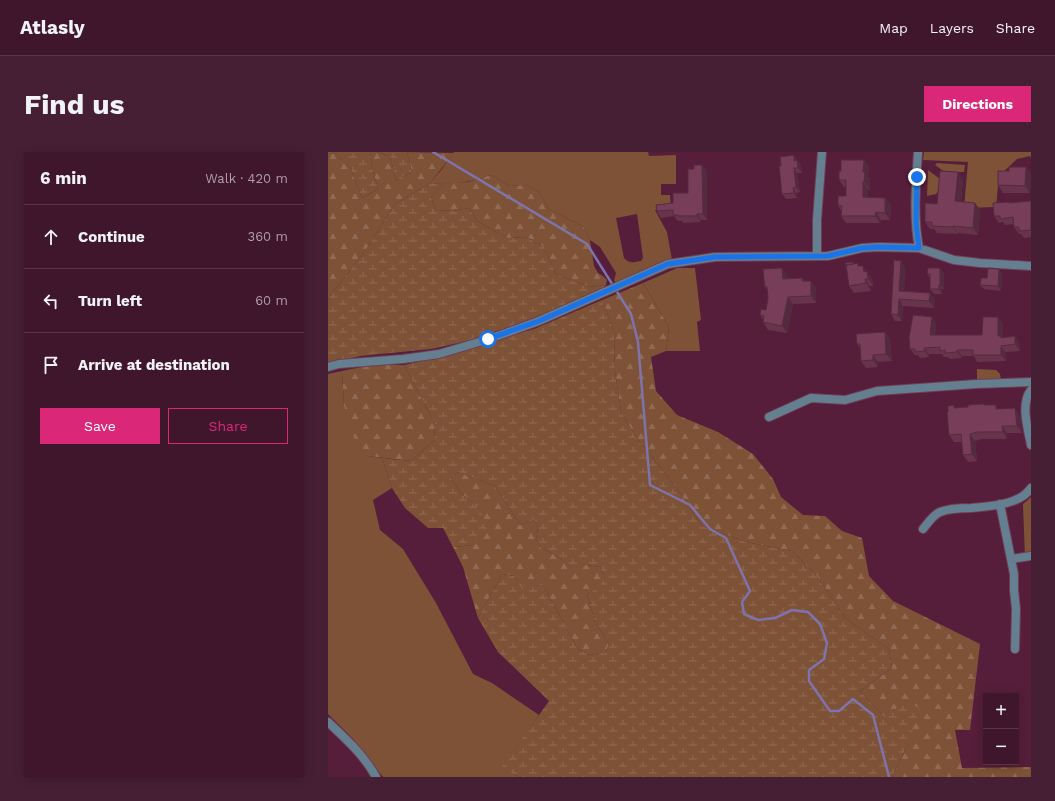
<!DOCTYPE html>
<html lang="en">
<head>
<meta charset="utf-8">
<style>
  body { margin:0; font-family:"Work Sans",sans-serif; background:#471f34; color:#f1f3f6 }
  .controls { position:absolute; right:12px; bottom:12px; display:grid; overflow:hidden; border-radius:0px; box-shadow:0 2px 10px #0003 }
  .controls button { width:36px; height:36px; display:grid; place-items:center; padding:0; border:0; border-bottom:1px solid #593548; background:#40162c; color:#f1f3f6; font:20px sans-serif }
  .stop { position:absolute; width:12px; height:12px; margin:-9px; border:3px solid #1a73e8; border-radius:50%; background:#fff }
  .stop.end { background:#1a73e8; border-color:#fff; box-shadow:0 1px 4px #0008 }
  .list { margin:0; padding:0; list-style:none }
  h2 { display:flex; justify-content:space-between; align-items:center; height:52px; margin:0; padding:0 16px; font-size:17px }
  h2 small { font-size:13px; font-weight:400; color:#ae9fa9 }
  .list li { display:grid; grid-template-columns:26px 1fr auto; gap:12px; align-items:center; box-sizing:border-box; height:64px; padding:0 16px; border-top:1px solid #593548 }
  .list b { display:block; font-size:15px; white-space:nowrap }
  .list em { font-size:13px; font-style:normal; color:#ae9fa9 }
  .actions { display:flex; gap:8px; padding:12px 16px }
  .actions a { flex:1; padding:9px 0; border:1px solid #db2777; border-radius:0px; text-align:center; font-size:14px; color:#db2777 }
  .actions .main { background:#db2777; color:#fff }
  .icon { flex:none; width:22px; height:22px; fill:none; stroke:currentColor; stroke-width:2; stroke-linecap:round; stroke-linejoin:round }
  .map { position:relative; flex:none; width:703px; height:625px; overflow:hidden; border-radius:0px }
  header { display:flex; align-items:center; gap:24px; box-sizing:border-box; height:56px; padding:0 20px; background:#40162c; border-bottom:1px solid #593548 }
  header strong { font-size:19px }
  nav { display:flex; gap:22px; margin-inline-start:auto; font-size:14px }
  .intro { display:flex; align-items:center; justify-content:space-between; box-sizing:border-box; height:96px; padding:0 24px }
  h1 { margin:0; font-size:28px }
  .button { padding:10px 18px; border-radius:0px; background:#db2777; color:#fff; font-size:14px; font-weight:700 }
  main { display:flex; gap:24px; padding:0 24px }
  aside { flex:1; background:#40162c; border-radius:0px; box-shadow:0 2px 10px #0003 }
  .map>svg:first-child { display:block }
</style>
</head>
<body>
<header>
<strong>Atlasly</strong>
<nav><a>Map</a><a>Layers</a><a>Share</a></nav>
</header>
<div class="intro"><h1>Find us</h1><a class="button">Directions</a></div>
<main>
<aside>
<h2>6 min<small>Walk · 420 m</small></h2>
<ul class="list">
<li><svg class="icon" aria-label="ahead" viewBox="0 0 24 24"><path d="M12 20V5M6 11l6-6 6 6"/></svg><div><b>Continue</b></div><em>360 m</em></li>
<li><svg class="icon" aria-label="left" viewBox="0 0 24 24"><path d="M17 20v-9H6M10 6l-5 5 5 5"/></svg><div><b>Turn left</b></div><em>60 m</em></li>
<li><svg class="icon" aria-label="arrive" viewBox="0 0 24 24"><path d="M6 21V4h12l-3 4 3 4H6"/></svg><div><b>Arrive at destination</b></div></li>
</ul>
<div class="actions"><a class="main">Save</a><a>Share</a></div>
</aside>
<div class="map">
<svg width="703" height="625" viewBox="0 0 703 625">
  <defs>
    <pattern id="forest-firs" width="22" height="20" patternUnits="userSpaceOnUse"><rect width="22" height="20" fill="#7e5236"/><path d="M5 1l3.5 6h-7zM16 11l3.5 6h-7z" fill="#916a53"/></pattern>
    <pattern id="wetland-marsh" width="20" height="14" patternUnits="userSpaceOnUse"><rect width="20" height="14" fill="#7e5236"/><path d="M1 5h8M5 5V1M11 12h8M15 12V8" fill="none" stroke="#916a53"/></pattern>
  </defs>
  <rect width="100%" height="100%" fill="#561e3a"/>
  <!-- green -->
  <path fill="#7e5236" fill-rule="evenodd" d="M 126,0 L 320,0 L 321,4 L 348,3 L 348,32 L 333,32 L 333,43 L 342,43 L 343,57 L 327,58 L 339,80 L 344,108 L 290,131 L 286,129 L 288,121 L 272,95 L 262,88 L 256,75 L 221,57 L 211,40 L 198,33 L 182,34 L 163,23 C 142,30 125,34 102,31 L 114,17 ZM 309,62 L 315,106 L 313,109 C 306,110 301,112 296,106 L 288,66 Z
    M 596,0 L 703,0 L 703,6 L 702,4 L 689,7 L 671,24 L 668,55 L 636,56 L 640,10 L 595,8 Z
    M 609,11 L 637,13 L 636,20 L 617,20 L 607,13 Z
    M 600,18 L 612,27 L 611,38 L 608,42 L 599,44 Z
    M 349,116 L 367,116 L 373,168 L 369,170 L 372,199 L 338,199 L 341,175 L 315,131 Z
    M 649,217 L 668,218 L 672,222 L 673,228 L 649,228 Z
    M 14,219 L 16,254 L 40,304 L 54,306 L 64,336 L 45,348 L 52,378 L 75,397 L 108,451 L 145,522 L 164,531 L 211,563 L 174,616 L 191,625 L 55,625 L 25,587 L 0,562 L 0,222 Z
    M 703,345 L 703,407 L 697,407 L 695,352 Z"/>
  <!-- forest -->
  <path fill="url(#forest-firs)" d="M 0,0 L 5,0 L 22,15 L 34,46 L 50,37 L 44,15 L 42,0 L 49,0 L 62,4 L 68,29 L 84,20 L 79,0 L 126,1 L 102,31 L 67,52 L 39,96 L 0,147 Z
    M 163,23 L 182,34 L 198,33 L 211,40 L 221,57 L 256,75 L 262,88 L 266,114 L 270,121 L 275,124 L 279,128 L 278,133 L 262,135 L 228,122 L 216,95 L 198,85 L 179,86 L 149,69 L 141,56 L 125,59 L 108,58 L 103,45 L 115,32 L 140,30 Z
    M 315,131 L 341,175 L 338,199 L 323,205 L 328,239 L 349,263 L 390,280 L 425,302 L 445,327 L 453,345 L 475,363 L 497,364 L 514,379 L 534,386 L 541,424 L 565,449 L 652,492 L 642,578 L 627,578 L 634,616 L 703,615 L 703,625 L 564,625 L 579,594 L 558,567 L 532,539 L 564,516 L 561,497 L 517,466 L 489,424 L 464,399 L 418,390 L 374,374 L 348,335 L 307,284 L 293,259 L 287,219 L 286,178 L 274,148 Z
    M 43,213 L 76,213 L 107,272 L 106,288 L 83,309 L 40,304 L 29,295 L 16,254 L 14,219 Z
    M 130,320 L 167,334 L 192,373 L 206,368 L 210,376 L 208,387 L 213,396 L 231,405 L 243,416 L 258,413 L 272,415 L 277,425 L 274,433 L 259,443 L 267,470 L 281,492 L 278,500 L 261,503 L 249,496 L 214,431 L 196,440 L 186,424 L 174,422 L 150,466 L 135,415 L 125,395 L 146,393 L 152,357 L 133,341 L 123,326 Z"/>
  <!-- wetland -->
  <path fill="url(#wetland-marsh)" d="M 5,0 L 42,0 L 44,15 L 50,37 L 34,46 L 22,15 Z
    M 49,0 L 79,0 L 84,20 L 68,29 L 62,4 Z
    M 102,31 L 115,32 L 103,45 L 108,58 L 125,59 L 141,56 L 149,69 L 179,86 L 198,85 L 216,95 L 228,122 L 262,135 L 278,133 L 275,137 L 214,164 L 139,189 L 103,197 L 32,204 L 0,212 L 0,147 L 39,96 L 67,52 Z
    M 274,148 L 286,178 L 287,219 L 293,259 L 307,284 L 348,335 L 374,374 L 418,390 L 464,399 L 489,424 L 517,466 L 561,497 L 564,516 L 532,539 L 558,567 L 570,554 L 586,553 L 592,557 L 579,594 L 564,625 L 191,625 L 173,616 L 221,549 L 170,500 L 150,466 L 174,422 L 186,424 L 196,439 L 214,431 L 249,496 L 261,503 L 278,500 L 281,492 L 267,470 L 259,443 L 273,433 L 277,425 L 272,415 L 258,413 L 244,417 L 231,405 L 213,396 L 208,387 L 210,376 L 206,368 L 192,373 L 167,334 L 130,320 L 123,326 L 133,341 L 152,357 L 159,377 L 146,393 L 125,395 L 115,376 L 100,376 L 77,356 L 64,336 L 54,306 L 83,309 L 106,288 L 107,272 L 76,213 L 112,205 L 206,177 Z"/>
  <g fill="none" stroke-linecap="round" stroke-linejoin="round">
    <!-- stream -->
    <path stroke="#7e73ad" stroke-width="2.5" d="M 105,0 L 259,92 L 303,162 L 310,190 L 322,333 L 362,353 L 382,377 L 398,386 L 422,439 L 414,450 L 416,462 L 430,468 L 447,466 L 464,458 L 480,460 L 492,472 L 499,491 L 496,507 L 481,518 L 481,529 L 502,559 L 511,559 L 525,547 L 545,563 L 561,625"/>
    <defs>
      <path id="minor" d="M 590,0 C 588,32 585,65 591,96
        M 489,104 L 489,68 L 494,0
        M 0,215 L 11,212 L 75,207 L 111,202 L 161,187 L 211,169 L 340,112 L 387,105 L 500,104 L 534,96 L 550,95 L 591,96 L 626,108 L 652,111 L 703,114
        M 703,238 C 692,252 700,277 703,293
        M 441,265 L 483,246 L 517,248 L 549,239 L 648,232 L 703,230
        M 672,352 L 686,422 L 686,438 L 688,457 L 687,497
        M 595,377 C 600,371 605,363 612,360 C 622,356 633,356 643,356 C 662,354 692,353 703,336
        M 683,407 L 703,404
        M 0,570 C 18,587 36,603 48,625"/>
    </defs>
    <!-- minor casing -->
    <use href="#minor" stroke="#713d56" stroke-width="10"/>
    <!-- minor -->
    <use href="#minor" stroke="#648090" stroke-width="8"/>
  </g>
  <!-- wall -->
  <path fill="#67344c" d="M 469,8 L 473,13 L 474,21 L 469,21 L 472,40 L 468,41 L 469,46 L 458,47 L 454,42 L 453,14 Z
    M 536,8 L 541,15 L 540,25 L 542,27 L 542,38 L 540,37 L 540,45 L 557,46 L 563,53 L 562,68 L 553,68 L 552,71 L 518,71 L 513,64 L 513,59 L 510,53 L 518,44 L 518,35 L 516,35 L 511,28 L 513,19 Z
    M 374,13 L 379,19 L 379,68 L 373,68 L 373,70 L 355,71 L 354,69 L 350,69 L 346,64 L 333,66 L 329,59 L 345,51 L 360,41 L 366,17 Z
    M 698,15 L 703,22 L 702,41 L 675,41 L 670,33 L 681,19 Z
    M 635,27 L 633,50 L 647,51 L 652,58 L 650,83 L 630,81 L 630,82 L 609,81 L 606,77 L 602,77 L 597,70 L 609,52 Z
    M 703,49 L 703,85 L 696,86 L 693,82 L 691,82 L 686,75 L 686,72 L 677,73 L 675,70 L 671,71 L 666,64 L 682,51 Z
    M 527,111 L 532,114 L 535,114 L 544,127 L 545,134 L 542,134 L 543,139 L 526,141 L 521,134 Z
    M 577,115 L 576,139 L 602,141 L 607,148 L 606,156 L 575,154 L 574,169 L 567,169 L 563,162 Z
    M 612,116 L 616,121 L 616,137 L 614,137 L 614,142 L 606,142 L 602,137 L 602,126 L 599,122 Z
    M 674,121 L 673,139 L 656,137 L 652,133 L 659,126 Z
    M 460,124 L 460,126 L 474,126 L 477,129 L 483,129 L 488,136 L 488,151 L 465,152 L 459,181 L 440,178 L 435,170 L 435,168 L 432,163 L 438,158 L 440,146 L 440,139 L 437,135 Z
    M 604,165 L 608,172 L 607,183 L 654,183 L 675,171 L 674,185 L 691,190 L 692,199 L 677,200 L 678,209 L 649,210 L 646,204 L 634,204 L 634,206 L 622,207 L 620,205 L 616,205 L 614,202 L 601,202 L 601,205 L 592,206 L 590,203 L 587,203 L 582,197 Z
    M 557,180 L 562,188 L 564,209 L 550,210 L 550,215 L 538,216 L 533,209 L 533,197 L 529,192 Z
    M 656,252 L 657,253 L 692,263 L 694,281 L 679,281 L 679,287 L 654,287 L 647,289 L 649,309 L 640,310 L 635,303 L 634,290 L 626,290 L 621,283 L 620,260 L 628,256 L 640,255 Z"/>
  <!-- shaded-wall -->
  <path fill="#542b3e" d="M 466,3 L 469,8 L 470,14 L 466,9 Z
    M 469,8 L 473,13 L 474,21 L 470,16 Z
    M 536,8 L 541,15 L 540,25 L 542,27 L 542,38 L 536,30 L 535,20 Z
    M 374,13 L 379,19 L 379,68 L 375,62 Z
    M 698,15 L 703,22 L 702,41 L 697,34 Z
    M 466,16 L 469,21 L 472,40 L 468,35 Z
    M 630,20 L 635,27 L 632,56 L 627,49 Z
    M 535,30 L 540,37 L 540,52 L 535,45 Z
    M 465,36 L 468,41 L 469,46 L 466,41 Z
    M 557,46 L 563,53 L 562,68 L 557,61 Z
    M 647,51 L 652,58 L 650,83 L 645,76 Z
    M 548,60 L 553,68 L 552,71 L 547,64 Z
    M 369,62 L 373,68 L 373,70 L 369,64 Z
    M 625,74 L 630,81 L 630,82 L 625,75 Z
    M 573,109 L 577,115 L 576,146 L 571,139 Z
    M 535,114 L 544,127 L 545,134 L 536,120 Z
    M 454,116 L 460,124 L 460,134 L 455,127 Z
    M 612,116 L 616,121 L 616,137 L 612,133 Z
    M 671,117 L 674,121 L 673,139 L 670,134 Z
    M 537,127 L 542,134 L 543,139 L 538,131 Z
    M 483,129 L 488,136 L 488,151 L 483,144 Z
    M 611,133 L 614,137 L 614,142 L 611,137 Z
    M 602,141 L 607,148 L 606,156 L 601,149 Z
    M 460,145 L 465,152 L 459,181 L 454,174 Z
    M 571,147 L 575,154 L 574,169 L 570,163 Z
    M 604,165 L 608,172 L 606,189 L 602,183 Z
    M 670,165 L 675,171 L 674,186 L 670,184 Z
    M 557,180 L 562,188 L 564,209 L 558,202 Z
    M 687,184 L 691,190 L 692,199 L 687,192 Z
    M 673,194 L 677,200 L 678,209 L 673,203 Z
    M 596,196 L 601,202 L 601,205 L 597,199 Z
    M 629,198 L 634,204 L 634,206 L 629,200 Z
    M 545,203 L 550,210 L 550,215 L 545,208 Z
    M 687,256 L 692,263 L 694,281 L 689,274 Z
    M 674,274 L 679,281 L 679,287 L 675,280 Z
    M 642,282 L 647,289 L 649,309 L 644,302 Z"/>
  <!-- building -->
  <path fill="#783d58" stroke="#542b3e" d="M 466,3 L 466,9 L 469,8 L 470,16 L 466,16 L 468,35 L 465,36 L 466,41 L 454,42 L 451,14 L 453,14 L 452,5 Z
    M 513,8 L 536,8 L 535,20 L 537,20 L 536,30 L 535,30 L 535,45 L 557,46 L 557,61 L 548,60 L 547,64 L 513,64 L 514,54 L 510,53 L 510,44 L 518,44 L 518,28 L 511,28 L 511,19 L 513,19 Z
    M 366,13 L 374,13 L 375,62 L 369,62 L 369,64 L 350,64 L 350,63 L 345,63 L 345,58 L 329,59 L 328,53 L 345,51 L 345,41 L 360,41 L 360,17 L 366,17 Z
    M 681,15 L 698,15 L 697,34 L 670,33 L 670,19 L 681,19 Z
    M 612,19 L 630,20 L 627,49 L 647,51 L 645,76 L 625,74 L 625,75 L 604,74 L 604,70 L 597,70 L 597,51 L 609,52 Z
    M 703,49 L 703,78 L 691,79 L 691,75 L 686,75 L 685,65 L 672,67 L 672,64 L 666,64 L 665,51 L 681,50 L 681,51 Z
    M 566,108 L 573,109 L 571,139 L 602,141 L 601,149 L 571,147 L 570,163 L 563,162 Z
    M 525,110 L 526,112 L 518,113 L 518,117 L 517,111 Z
    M 530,111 L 530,114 L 535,114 L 536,120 L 539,119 L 540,127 L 537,127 L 538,131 L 521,134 L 518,113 Z
    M 454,116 L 455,127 L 474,126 L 474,129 L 483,129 L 483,144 L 460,145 L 454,174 L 435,170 L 436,164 L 432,163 L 433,157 L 438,158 L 440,146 L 439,135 L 437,135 L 436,128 L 435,117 Z
    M 600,116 L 612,116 L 612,133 L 611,133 L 611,137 L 602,137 L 602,122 L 599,122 Z
    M 660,116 L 671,117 L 670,134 L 652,133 L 653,126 L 659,126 Z
    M 585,163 L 604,165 L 602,183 L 654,183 L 655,165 L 670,165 L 670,184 L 673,184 L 673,186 L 687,184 L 687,192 L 673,194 L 673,203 L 645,203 L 645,198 L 629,198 L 629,200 L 617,201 L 617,198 L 612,199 L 612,195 L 596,196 L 597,199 L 587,200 L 587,197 L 582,197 L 581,185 Z
    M 557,180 L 558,202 L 545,203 L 545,208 L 533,209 L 532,192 L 529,192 L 528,182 Z
    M 656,252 L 656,253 L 668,253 L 668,257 L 687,256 L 689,274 L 674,274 L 675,280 L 649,280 L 642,282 L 644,302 L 635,303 L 633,282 L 621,283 L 619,260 L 620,260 L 620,254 L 626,253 L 626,256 L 640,255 L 640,253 Z"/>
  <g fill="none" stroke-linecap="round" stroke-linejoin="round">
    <!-- route -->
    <path stroke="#1a73e8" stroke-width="5" d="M 160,187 L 211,169 L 340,112 L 387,105 L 500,104 L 534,96 L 550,95 L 591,96 L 588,72 L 589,25"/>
  </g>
</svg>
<div class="controls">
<button>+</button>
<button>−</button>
</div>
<div class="stop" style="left:160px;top:187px"></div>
<div class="stop end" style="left:589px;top:25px"></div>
</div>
</main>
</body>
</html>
